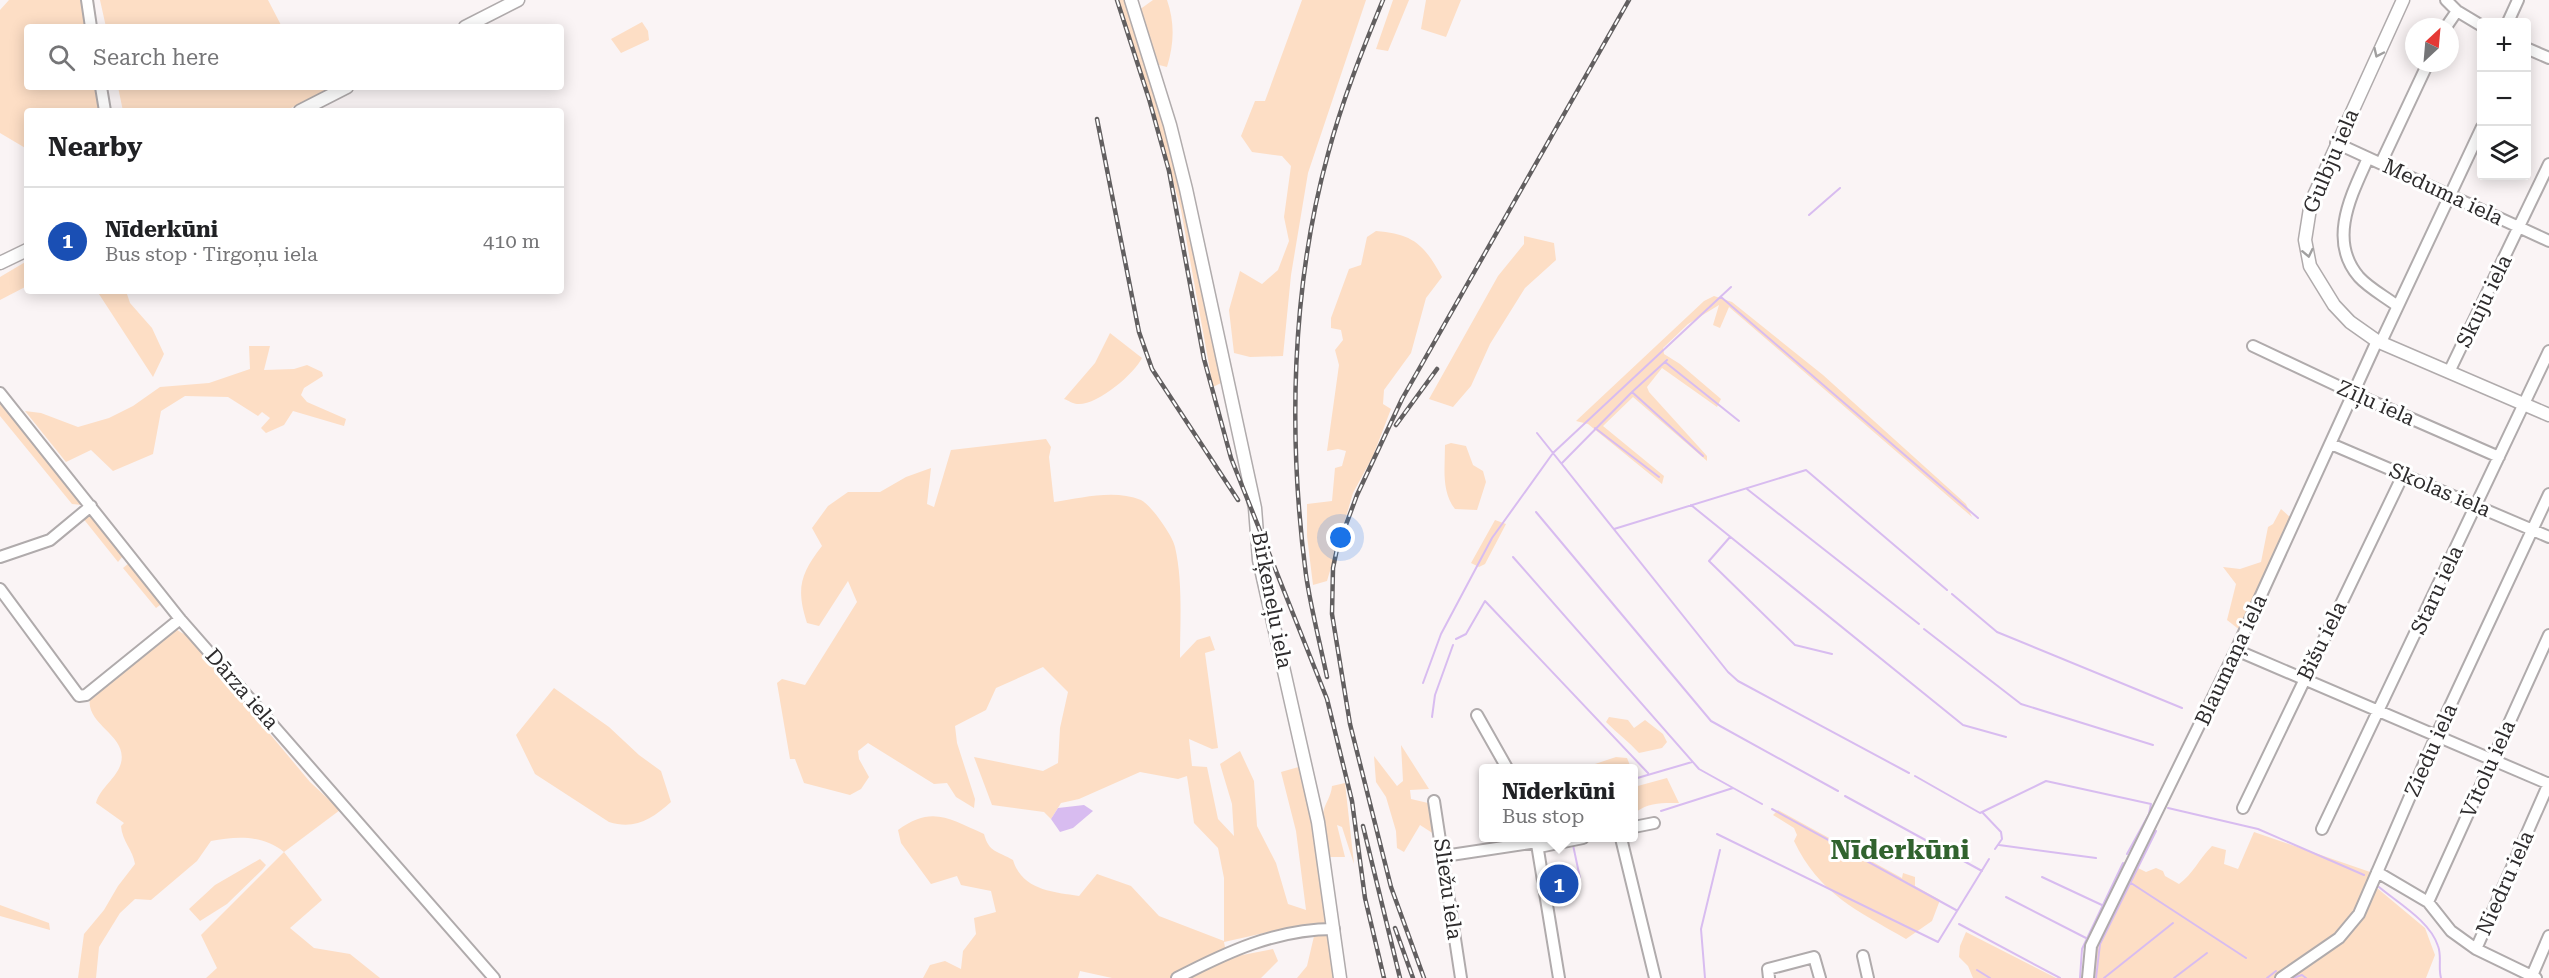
<!DOCTYPE html>
<html lang="en">
<head>
<meta charset="utf-8">
<style>
  body { margin:0; font-family:"Roboto Serif",serif; background:#f2f2f2; color:#202124 }
  .controls { position:absolute; right:18px; top:18px; display:grid; overflow:hidden; border-radius:6px; box-shadow:0 3px 15px #0003 }
  .controls button { width:54px; height:54px; display:grid; place-items:center; padding:0; border:0; border-bottom:2px solid #e0e0e0; background:#fff; color:#202124; font:30px sans-serif }
  .compass { position:absolute; left:2405px; top:18px; width:54px; height:54px; border-radius:50%; background:#fff; box-shadow:0 3px 15px #0003; rotate:26deg }
  .you { position:absolute; left:1341px; top:538px; width:21px; height:21px; margin:-15px; border:4px solid #fff; border-radius:50%; background:#1a73e8; box-shadow:0 0 0 9px #1a73e833 }
  .badge { display:grid; place-items:center; width:39px; height:39px; border-radius:50%; background:#1a73e8; color:#fff; font-size:20px; font-weight:700 }
  .pin { position:absolute; translate:-50% -50%; border:3px solid #fff; box-shadow:0 2px 6px #0006 }
  .popup { position:absolute; left:1479px; top:764px; width:159px; height:78px; box-sizing:border-box; display:grid; place-content:center; border-radius:6px; background:#fff; filter:drop-shadow(0 2px 4px #0005); font-size:20px; white-space:nowrap; color:#757577 }
  .popup b { font-size:22px; color:#202124 }
  .popup::after { content:''; position:absolute; left:50%; top:100%; margin-left:-12px; border:12px solid transparent; border-top-color:#fff }
  .list { margin:0; padding:0; list-style:none }
  h2 { display:flex; justify-content:space-between; align-items:center; height:78px; margin:0; padding:0 24px; font-size:26px }
  h2 small { font-size:20px; font-weight:400; color:#757577 }
  .list li { display:grid; grid-template-columns:39px 1fr auto; gap:18px; align-items:center; box-sizing:border-box; height:108px; padding:0 24px; border-top:2px solid #e0e0e0 }
  .list b { display:block; font-size:22px; white-space:nowrap }
  .list p { margin:0; font-size:20px; white-space:nowrap; color:#757577 }
  .list em { font-size:20px; font-style:normal; color:#757577 }
  .icon { flex:none; width:33px; height:33px; fill:none; stroke:currentColor; stroke-width:2; stroke-linecap:round; stroke-linejoin:round }
  .map { position:relative; flex:none; width:2549px; height:978px; overflow:hidden }
  .search { position:absolute; background:#fff; box-shadow:0 3px 15px #0003; left:24px; top:24px; width:540px; height:66px; display:flex; align-items:center; gap:15px; box-sizing:border-box; padding:0 21px; border-radius:6px; color:#757577; font-size:22px }
  .panel { position:absolute; background:#fff; box-shadow:0 3px 15px #0003; left:24px; top:108px; width:540px; height:186px; border-radius:6px }
  .map>svg:first-child { display:block }
</style>
</head>
<body>
<div class="map">
<svg width="2549" height="978" viewBox="0 0 2549 978">
  <rect width="100%" height="100%" fill="#faf4f5"/>
  <!-- green -->
  <path fill="#fddec5" d="M 9,0 L 82,0 L 86,27 L 27,27 L 27,87 L 95,87 L 100,111 L 27,111 L 27,149 L 0,133 L 0,10 Z
    M 100,0 L 268,0 L 282,27 L 106,27 Z
    M 1119,0 L 1127,0 L 1182,187 L 1221,383 L 1213,387 L 1181,210 L 1152,103 Z
    M 1153,0 L 1167,0 C 1175,23 1174,44 1167,67 L 1159,65 L 1139,10 Z
    M 1302,0 L 1366,0 L 1308,173 L 1291,275 L 1283,356 L 1250,357 L 1234,353 L 1229,310 L 1240,271 L 1262,284 L 1278,270 L 1289,241 L 1284,217 L 1291,166 L 1282,156 L 1252,152 L 1241,136 L 1255,101 L 1265,101 Z
    M 1393,0 L 1409,0 L 1388,51 L 1376,49 Z
    M 1426,0 L 1461,0 L 1446,37 L 1421,29 Z
    M 642,22 L 648,31 L 649,40 L 621,53 L 611,39 Z
    M 118,87 L 324,87 L 327,90 L 285,111 L 123,111 Z
    M 1376,231 C 1413,234 1424,244 1442,277 L 1426,298 L 1411,353 L 1384,390 L 1383,404 L 1391,409 L 1373,456 L 1353,493 L 1327,581 L 1313,585 L 1307,536 L 1307,504 L 1332,501 L 1335,468 L 1342,466 L 1346,451 L 1338,449 L 1327,451 L 1339,365 L 1335,350 L 1343,340 L 1341,330 L 1331,328 L 1331,318 L 1349,269 L 1361,265 L 1367,237 Z
    M 1524,236 L 1554,243 L 1556,260 L 1525,288 L 1490,344 L 1471,386 L 1453,407 L 1429,399 L 1498,276 L 1524,244 Z
    M 27,261 L 27,286 L 0,300 L 0,277 Z
    M 97,291 L 126,291 L 130,303 L 152,328 L 164,354 L 153,377 Z
    M 1714,296 L 1732,302 L 1823,375 L 1966,504 L 1972,517 L 1729,307 L 1720,328 L 1713,325 L 1719,305 L 1688,324 L 1663,348 L 1664,354 L 1680,364 L 1721,399 L 1717,407 L 1662,368 L 1647,387 L 1649,392 L 1707,456 L 1707,461 L 1633,397 L 1603,426 L 1664,476 L 1662,484 L 1588,424 L 1576,421 L 1704,301 Z
    M 1110,333 L 1142,358 C 1134,374 1097,406 1077,404 C 1073,404 1068,400 1064,399 L 1095,363 Z
    M 249,346 L 270,346 L 264,370 L 294,369 L 307,365 L 322,372 L 323,376 L 304,388 L 301,395 L 307,402 L 346,419 L 344,426 L 293,411 L 284,425 L 266,433 L 261,428 L 270,418 L 262,412 L 258,416 L 228,397 L 185,396 L 161,411 L 153,454 L 113,471 L 91,450 L 66,462 L 25,411 L 41,413 L 78,427 L 109,418 L 133,406 L 160,387 L 209,383 L 250,369 Z
    M 0,403 L 82,500 L 82,505 L 72,504 L 0,416 Z
    M 1046,439 L 1051,447 L 1049,457 L 1054,502 C 1082,498 1114,489 1141,500 C 1151,505 1173,536 1175,547 C 1183,582 1180,622 1180,658 L 1197,640 L 1210,636 L 1215,650 L 1205,653 L 1218,748 L 1212,749 L 1189,739 L 1192,766 L 1207,767 L 1218,819 L 1234,836 L 1232,804 L 1220,764 L 1240,751 L 1254,781 L 1257,826 L 1276,863 L 1288,904 L 1306,910 L 1296,831 L 1281,772 L 1302,766 L 1329,925 L 1282,929 L 1224,942 L 1227,958 L 1273,949 L 1278,961 L 1261,978 L 1112,978 L 1080,971 L 1078,978 L 923,978 L 930,965 L 945,961 L 961,969 L 963,951 L 976,934 L 974,918 L 996,912 L 991,891 L 961,885 L 957,876 L 931,884 L 901,843 L 898,830 C 932,805 950,819 984,834 C 989,853 998,851 1013,860 C 1022,890 1052,892 1079,896 L 1097,874 L 1131,886 L 1159,916 L 1224,941 L 1224,878 L 1218,848 L 1194,823 L 1187,776 L 1178,779 L 1140,772 L 1079,799 L 1061,803 L 1051,819 L 1044,812 L 992,805 L 974,757 L 1043,771 L 1058,763 L 1060,728 L 1068,692 L 1043,667 L 996,688 L 986,710 L 955,726 L 957,743 L 975,799 L 974,808 L 956,797 L 947,783 L 934,784 L 868,743 L 858,751 L 859,759 L 869,777 L 861,789 L 850,795 L 804,783 L 795,759 L 790,759 L 777,683 L 782,679 L 805,685 L 857,602 L 848,581 L 819,626 L 807,623 C 796,589 800,574 822,546 L 812,528 L 828,506 L 848,492 L 880,492 L 906,477 L 931,468 L 927,504 L 934,507 L 951,450 Z
    M 1451,443 L 1466,446 L 1473,465 L 1483,471 L 1486,482 L 1477,510 L 1455,509 C 1441,491 1445,467 1445,445 Z
    M 2281,509 L 2292,519 L 2241,631 L 2227,620 L 2236,584 L 2223,567 L 2240,569 L 2261,562 L 2268,527 L 2273,524 Z
    M 90,510 L 122,552 L 122,557 L 118,562 L 82,517 Z
    M 1495,520 L 1506,524 L 1485,564 L 1479,567 L 1471,563 Z
    M 129,563 L 163,603 L 156,608 L 123,568 Z
    M 177,630 L 189,637 L 310,782 L 340,810 L 284,852 L 322,900 L 290,928 L 314,948 L 350,954 L 380,978 L 206,978 L 217,968 L 201,935 L 284,852 C 263,835 237,836 211,841 L 197,861 L 151,900 L 135,899 L 120,913 L 99,947 L 96,978 L 78,978 L 84,934 L 104,910 L 118,886 L 135,864 C 133,850 122,841 121,826 L 124,823 L 96,803 C 100,788 117,778 121,763 C 128,735 85,725 90,698 Z
    M 554,688 L 609,727 L 639,755 L 661,771 L 671,802 C 652,819 635,830 609,822 L 535,774 L 516,735 Z
    M 1609,717 L 1628,720 L 1634,728 L 1645,720 L 1663,734 L 1667,742 L 1662,748 L 1639,753 C 1629,742 1617,733 1606,722 Z
    M 1401,745 L 1429,789 L 1410,790 L 1411,799 L 1428,803 L 1437,836 L 1420,825 L 1404,852 L 1397,848 L 1396,831 L 1386,797 L 1376,782 L 1374,756 L 1397,786 L 1403,781 Z
    M 1616,757 L 1627,758 L 1631,768 L 1596,768 L 1595,764 Z
    M 1667,778 L 1679,803 C 1662,803 1650,802 1636,812 L 1637,823 L 1634,823 L 1634,787 Z
    M 1345,783 L 1354,864 L 1342,827 L 1337,825 L 1345,857 L 1328,857 C 1327,844 1320,825 1323,813 C 1325,803 1331,797 1332,786 Z
    M 1778,810 L 1902,878 L 1903,873 L 1915,877 L 1915,886 L 1940,900 L 1932,921 L 1906,939 C 1858,911 1819,894 1794,841 L 1797,835 L 1794,828 L 1773,815 Z
    M 2254,832 L 2373,873 L 2350,918 L 2332,940 L 2275,978 L 2093,978 L 2093,956 L 2134,866 L 2146,872 L 2156,868 L 2163,871 L 2165,876 L 2179,884 C 2193,874 2199,859 2212,846 L 2226,850 L 2224,864 L 2238,869 Z
    M 260,859 L 266,865 L 262,870 L 227,904 L 200,921 L 189,909 L 215,885 Z
    M 2373,888 L 2377,888 L 2425,928 L 2435,955 L 2426,978 L 2286,978 L 2337,945 L 2360,922 Z
    M 0,905 L 49,923 L 50,930 L 0,916 Z
    M 1315,932 L 1331,935 L 1336,978 L 1297,978 L 1307,966 Z
    M 1966,932 L 2056,978 L 1973,978 L 1968,966 L 1959,957 L 1960,946 Z"/>
  <!-- water -->
  <path fill="#d8bcf0" d="M 1084,805 L 1093,811 L 1073,828 L 1060,832 L 1051,819 L 1058,808 Z"/>
  <g fill="none" stroke-linecap="round" stroke-linejoin="round">
    <!-- stream -->
    <path stroke="#d8bcf0" stroke-width="2" d="M 1809,215 L 1840,188
      M 1721,297 L 1978,518
      M 1665,362 L 1739,421
      M 1632,392 L 1703,456
      M 1595,428 L 1659,477
      M 1537,433 L 1728,672 L 1738,681 L 1909,773
      M 1562,463 L 1632,392 L 1667,360
      M 1747,489 L 1919,624
      M 1691,505 L 1963,725 L 2006,737
      M 1536,512 L 1711,721 L 1838,791
      M 1614,529 L 1806,470 L 1947,590
      M 1730,537 L 1709,561 L 1795,645 L 1832,654
      M 1513,557 L 1699,769 L 1762,804
      M 1952,594 L 1997,632 L 2182,708
      M 1924,629 L 2021,704 L 2153,745
      M 1456,639 L 1466,634 L 1485,601 L 1648,773
      M 1423,683 L 1441,634 L 1492,538 L 1553,453 L 1731,287
      M 1432,717 L 1435,695 L 1453,645
      M 1915,776 L 1980,813 L 2046,781 L 2151,804 L 2149,814 L 2127,854
      M 1634,779 L 1692,762
      M 1845,796 L 1982,871
      M 2168,808 L 2258,829 L 2364,875
      M 1772,809 L 1956,910
      M 1661,811 L 1733,788
      M 1982,812 L 2001,832 L 2002,839 L 1995,849
      M 1717,834 L 1938,942 L 1989,859
      M 1573,845 L 1580,878 L 1577,885
      M 1999,845 L 2096,858
      M 2042,877 L 2104,906
      M 2131,883 L 2246,958
      M 2379,887 C 2398,903 2430,921 2438,946 C 2442,956 2438,968 2441,978
      M 2006,897 L 2086,938
      M 1959,924 L 2060,978
      M 1977,970 L 1990,978
      M 1705,978 L 1701,929 L 1720,850
      M 2080,978 L 2082,949 L 2123,863
      M 2096,978 L 2100,944 L 2156,831
      M 2104,978 L 2173,923
      M 2174,978 L 2207,953
      M 2267,978 L 2276,971
      M 2293,978 L 2302,975 L 2306,978"/>
    <defs>
      <path id="minor" d="M 87,0 L 91,27
        M 2446,0 L 2457,11 L 2482,26
        M 2508,22 L 2518,0
        M 2446,27 L 2457,11
        M 2526,48 L 2549,58
        M 101,87 L 105,111
        M 2336,143 L 2549,241
        M 2368,158 C 2352,194 2327,240 2359,277 C 2369,288 2384,296 2396,305
        M 2381,163 L 2428,63
        M 2381,342 L 2482,127
        M 2253,346 L 2355,394 L 2499,457
        M 2449,372 L 2549,164
        M 0,393 L 180,619 L 494,978
        M 2331,444 L 2549,537
        M 0,557 L 50,540 L 91,506
        M 0,589 L 79,696 L 86,695 L 180,619
        M 2236,650 L 2549,784
        M 1477,715 L 1507,768
        M 1434,801 L 1461,978
        M 2243,808 L 2403,475
        M 1634,827 L 1654,823
        M 2322,829 L 2549,351
        M 1536,838 L 1559,978
        M 1621,838 L 1655,978
        M 1539,847 L 1583,838
        M 1444,856 L 1537,842
        M 2377,872 L 2428,902 L 2451,931 L 2476,949 L 2536,978
        M 2428,902 L 2549,635
        M 2476,949 L 2549,783
        M 1863,956 L 1868,978
        M 1177,978 C 1227,952 1276,929 1334,929
        M 1769,978 L 1768,969 L 1814,957 L 1820,978
        M 2088,978 L 2091,946 L 2236,650 L 2377,341
        M 2281,978 L 2339,938 L 2359,914 L 2437,734 L 2549,494
        M 2531,978 L 2549,936"/>
      <path id="major" d="M 1131,0 L 1170,125 L 1186,189 L 1255,508 L 1259,560 L 1318,822 L 1340,978
        M 2403,0 L 2311,202 L 2305,240 L 2310,266 L 2334,305 L 2350,322 L 2377,341 L 2549,415
        M 465,27 L 518,0
        M 300,111 L 347,87
        M 0,263 L 27,250"/>
    </defs>
    <!-- minor casing -->
    <use href="#minor" stroke="#b0abac" stroke-width="14"/>
    <!-- major casing -->
    <use href="#major" stroke="#b0abac" stroke-width="15"/>
    <!-- minor -->
    <use href="#minor" stroke="#fff" stroke-width="10"/>
    <!-- major -->
    <use href="#major" stroke="#fff" stroke-width="12"/>
    <defs>
      <path id="rail" d="M 1117,0 L 1149,99 L 1169,171 L 1204,359 L 1231,458 L 1327,699 L 1352,801 L 1365,898 L 1384,978
        M 1097,119 L 1139,332 L 1152,369 L 1238,500
        M 1396,425 L 1437,369
        M 1327,677 C 1320,643 1311,609 1306,575 C 1288,438 1291,288 1328,154 C 1342,101 1362,51 1383,0
        M 1363,826 L 1400,978
        M 1395,928 L 1413,978
        M 1424,978 L 1391,887 L 1350,724 L 1332,614 L 1333,568 L 1337,549 L 1357,495 L 1402,399 L 1629,0"/>
    </defs>
    <!-- rail casing -->
    <use href="#rail" stroke="#625f60" stroke-width="4.5"/>
    <!-- rail -->
    <use href="#rail" stroke="#fff" stroke-width="2" stroke-dasharray="7" stroke-linecap="butt"/>
  </g>
  <!-- one-way arrows -->
  <defs><path id="oneway-chevron" d="M-2-3.5L2.5 0L-2 3.5" fill="none" stroke-width="1.6" stroke-linecap="round" stroke-linejoin="round" transform="scale(1.5)"/></defs>
  <g stroke="#a1a0a0">
    <use href="#oneway-chevron" transform="translate(2378 53) rotate(115)"/>
    <use href="#oneway-chevron" transform="translate(2308 253) rotate(78)"/>
  </g>
  <g text-anchor="middle" dominant-baseline="central" stroke-width="6" stroke-linejoin="round" paint-order="stroke">
    <!-- street labels -->
    <g font-size="21" fill="#2e2c2d" stroke="#fff">
      <text transform="translate(2331 161) rotate(-67)">Gulbju iela</text>
      <text transform="translate(2443 192) rotate(25)">Meduma iela</text>
      <text transform="translate(2484 301) rotate(-64)">Skuju iela</text>
      <text transform="translate(2376 403) rotate(24)">Zīļu iela</text>
      <text transform="translate(2440 490) rotate(23)">Skolas iela</text>
      <text transform="translate(2437 590) rotate(-65)">Staru iela</text>
      <text transform="translate(1272 600) rotate(79)">Birķeneļu iela</text>
      <text transform="translate(2322 641) rotate(-64)">Bišu iela</text>
      <text transform="translate(2231 660) rotate(-65)">Blaumaņa iela</text>
      <text transform="translate(242 689) rotate(49)">Dārza iela</text>
      <text transform="translate(2431 750) rotate(-66)">Ziedu iela</text>
      <text transform="translate(2488 769) rotate(-66)">Vītolu iela</text>
      <text transform="translate(2505 883) rotate(-66)">Niedru iela</text>
      <text transform="translate(1448 889) rotate(82)">Sliežu iela</text>
    </g>
    <!-- district labels -->
    <g font-size="27" font-weight="bold" fill="#31632e" stroke="#fff">
      <text x="1900" y="850">Nīderkūni</text>
    </g>
  </g>
</svg>
<div class="controls">
<button>+</button>
<button>−</button>
<button><svg class="icon" aria-label="layers" viewBox="0 0 24 24"><path d="M12 4l9 5-9 5-9-5zM3 14l9 5 9-5"/></svg></button>
</div>
<svg class="compass" viewBox="-18 -18 36 36"><path d="M0-13l5 13h-10z" fill="#e53935"/><path d="M0 13l5-13h-10z" fill="#757577"/></svg>
<div class="you"></div>
<div class="pin badge" style="left:1559px;top:884px;background:#1a4fb4">1</div>
<div class="popup"><b>Nīderkūni</b>Bus stop</div>
<div class="search"><svg class="icon" aria-label="search" viewBox="0 0 24 24"><circle cx="10" cy="10" r="6"/><path d="M15 15l6 6"/></svg>Search here</div>
<section class="panel">
<h2>Nearby<small></small></h2>
<ul class="list">
<li><span class="badge" style="background:#1a4fb4">1</span><div><b>Nīderkūni</b><p>Bus stop · Tirgoņu iela</p></div><em>410 m</em></li>
</ul>
</section>
</div>
</body>
</html>
